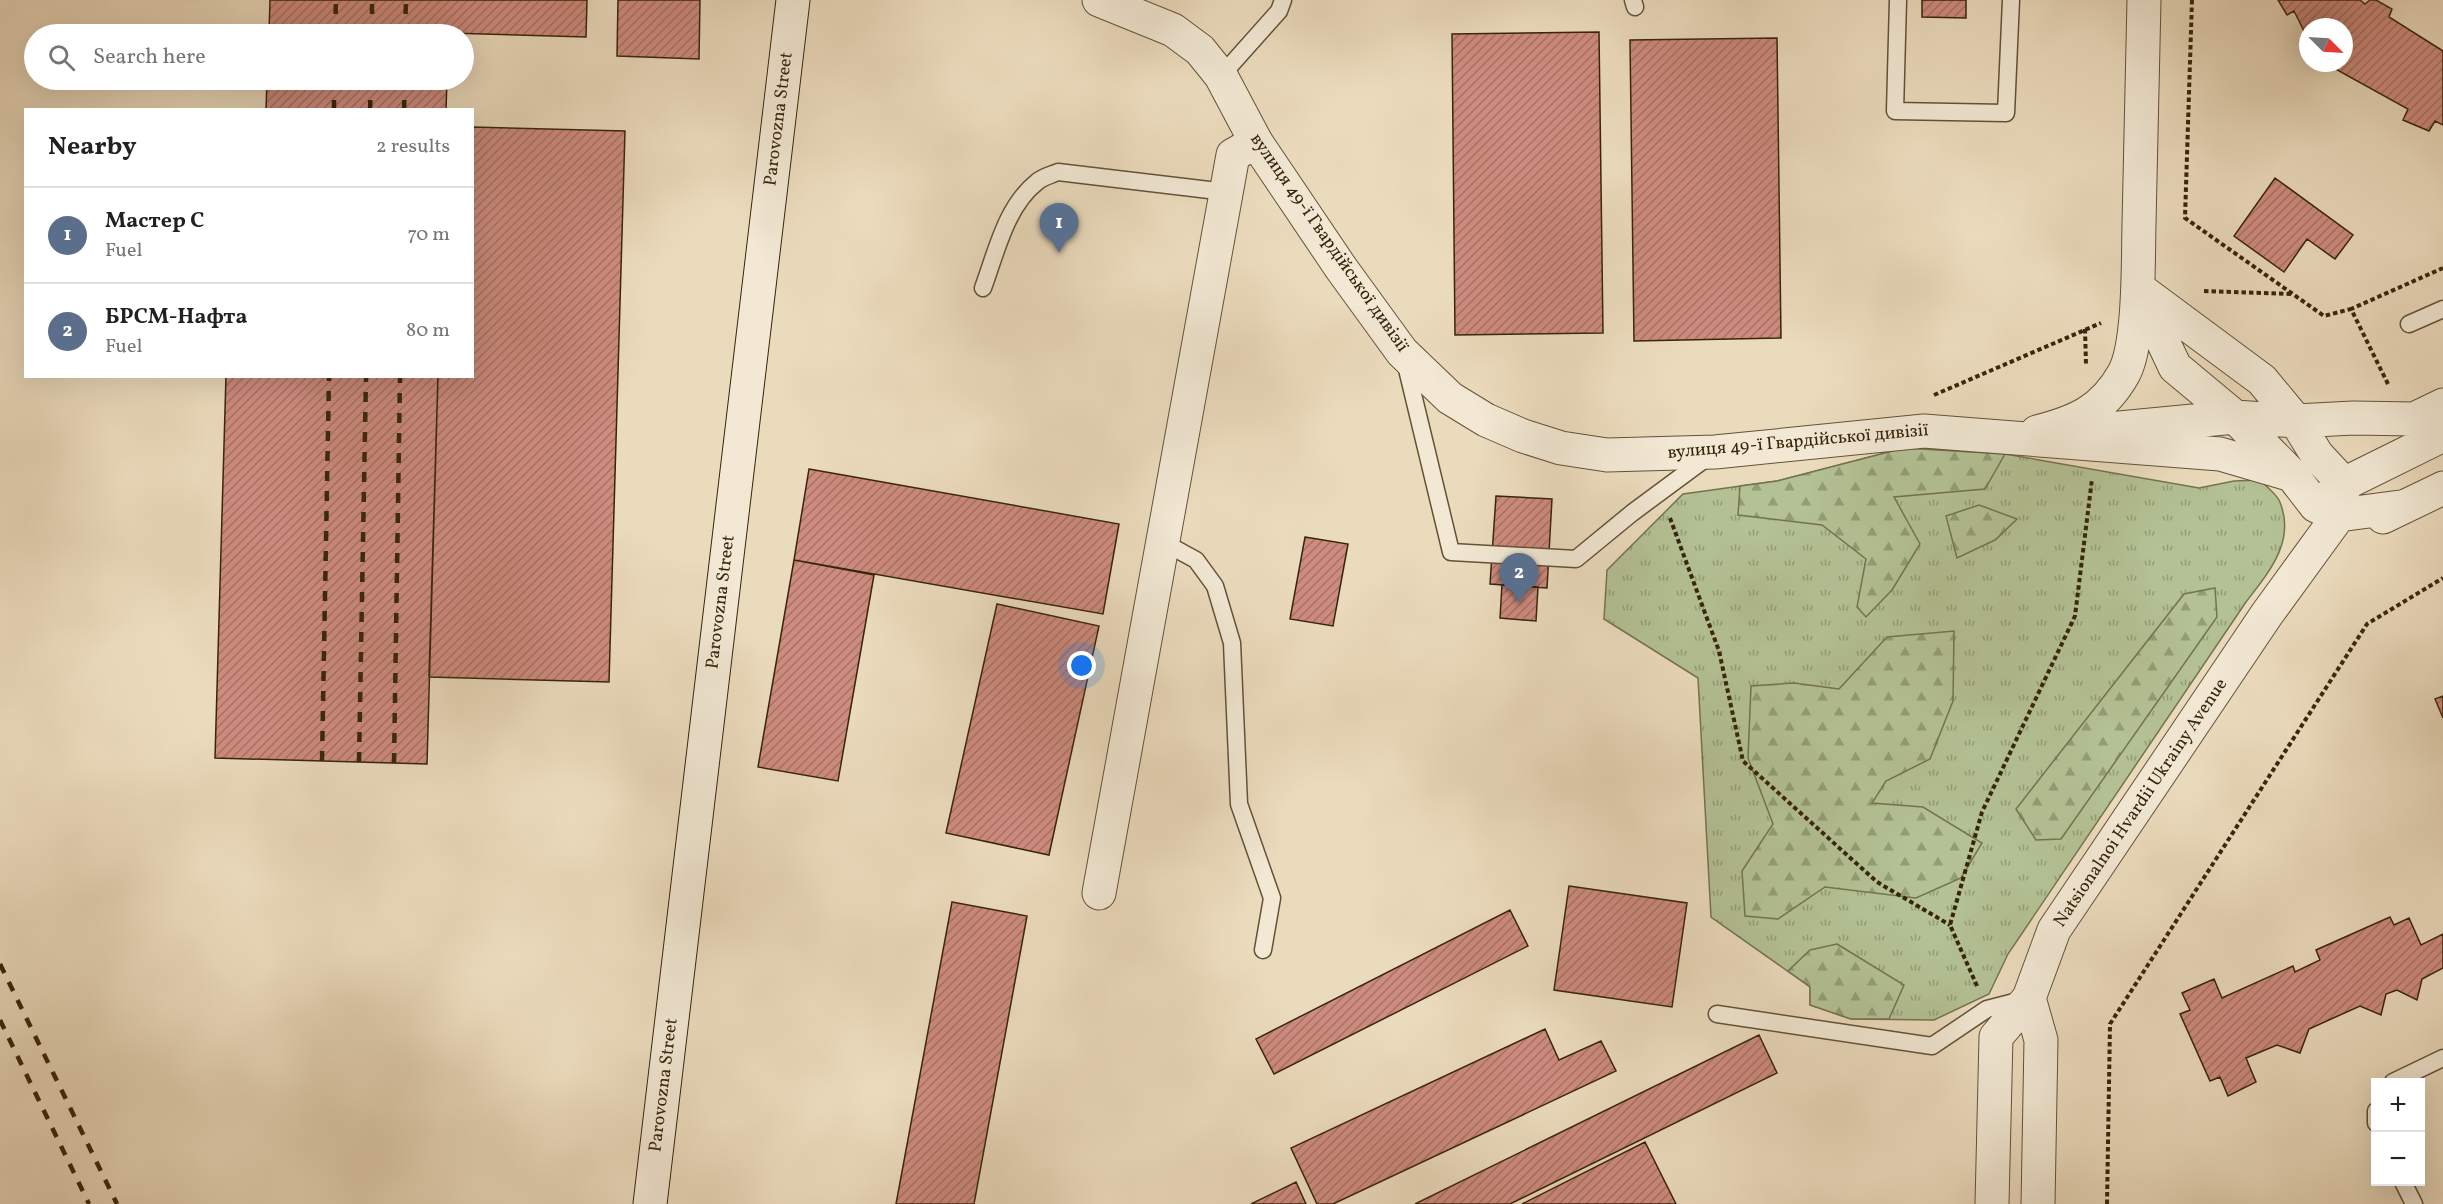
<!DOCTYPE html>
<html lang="en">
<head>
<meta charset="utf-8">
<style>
  body { margin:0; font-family:Vollkorn,serif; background:#f6f6f6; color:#202124 }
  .controls { position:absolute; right:18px; bottom:18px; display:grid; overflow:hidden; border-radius:0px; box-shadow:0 6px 24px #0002 }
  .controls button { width:54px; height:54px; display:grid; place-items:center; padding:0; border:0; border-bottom:2px solid #e0e0e0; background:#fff; color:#202124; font:30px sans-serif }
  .compass { position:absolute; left:2299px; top:18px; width:54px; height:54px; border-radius:50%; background:#fff; box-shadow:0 6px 24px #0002; rotate:114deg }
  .you { position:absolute; left:1082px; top:666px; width:21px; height:21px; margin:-15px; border:4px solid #fff; border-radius:50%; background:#1a73e8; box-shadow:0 0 0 9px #1a73e833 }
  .badge { display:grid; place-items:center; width:39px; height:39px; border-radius:50%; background:#8f2418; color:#fff; font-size:20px; font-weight:700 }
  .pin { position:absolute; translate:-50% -50px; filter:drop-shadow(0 2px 3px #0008) }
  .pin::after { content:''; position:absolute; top:32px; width:21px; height:18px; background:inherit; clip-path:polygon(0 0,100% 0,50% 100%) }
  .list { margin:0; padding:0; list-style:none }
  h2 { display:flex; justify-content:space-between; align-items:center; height:78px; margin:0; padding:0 24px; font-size:26px }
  h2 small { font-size:20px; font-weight:400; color:#757577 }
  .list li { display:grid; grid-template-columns:39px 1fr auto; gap:18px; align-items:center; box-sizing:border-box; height:96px; padding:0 24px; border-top:2px solid #e0e0e0 }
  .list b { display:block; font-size:22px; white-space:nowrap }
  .list p { margin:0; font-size:20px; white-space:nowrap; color:#757577 }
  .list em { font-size:20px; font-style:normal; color:#757577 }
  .icon { flex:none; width:33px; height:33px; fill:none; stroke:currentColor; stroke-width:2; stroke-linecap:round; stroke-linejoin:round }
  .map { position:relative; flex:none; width:2443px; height:1204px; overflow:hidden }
  .search { position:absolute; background:#fff; box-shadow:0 6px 24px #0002; left:24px; top:24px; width:450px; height:66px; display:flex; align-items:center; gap:15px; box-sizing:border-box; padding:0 21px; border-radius:33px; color:#757577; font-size:22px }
  .panel { position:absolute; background:#fff; box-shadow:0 6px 24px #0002; left:24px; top:108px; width:450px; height:270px; border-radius:0px }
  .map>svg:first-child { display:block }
</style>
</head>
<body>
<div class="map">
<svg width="2443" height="1204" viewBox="0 0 2443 1204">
  <defs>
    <pattern id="grass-tufts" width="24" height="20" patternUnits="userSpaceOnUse" patternTransform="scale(1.5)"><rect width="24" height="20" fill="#b3c194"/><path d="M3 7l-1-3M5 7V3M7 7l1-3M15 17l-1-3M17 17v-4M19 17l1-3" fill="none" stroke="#929d77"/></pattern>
    <pattern id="forest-firs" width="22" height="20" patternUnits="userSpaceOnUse" patternTransform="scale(1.5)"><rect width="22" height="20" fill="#b3c194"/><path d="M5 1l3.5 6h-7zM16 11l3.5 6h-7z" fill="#929d77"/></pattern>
    <pattern id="building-hatch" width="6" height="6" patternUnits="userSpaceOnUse" patternTransform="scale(1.5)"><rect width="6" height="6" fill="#ce8b7f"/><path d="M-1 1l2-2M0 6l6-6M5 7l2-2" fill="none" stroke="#a87166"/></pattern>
  </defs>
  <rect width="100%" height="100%" fill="#ebdbbd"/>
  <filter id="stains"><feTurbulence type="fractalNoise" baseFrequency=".00333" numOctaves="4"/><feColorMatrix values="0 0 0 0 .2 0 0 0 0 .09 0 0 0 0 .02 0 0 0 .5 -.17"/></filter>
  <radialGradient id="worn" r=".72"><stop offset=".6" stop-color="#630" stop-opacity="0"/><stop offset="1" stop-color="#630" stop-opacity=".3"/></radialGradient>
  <!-- grass -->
  <path fill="url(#grass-tufts)" stroke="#75734f" stroke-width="1.5" d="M 1904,448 L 2005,454 L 2199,488 L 2234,481 L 2260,480 C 2266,486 2275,493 2279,500 C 2297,540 2269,572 2246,602 L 2008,954 L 1989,994 L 1934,1020 L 1851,1019 L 1810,1005 L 1810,987 L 1711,917 L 1698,678 L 1604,619 L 1607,570 L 1683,494 L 1777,481 Z"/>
  <!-- forest -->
  <path fill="url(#forest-firs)" stroke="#75734f" stroke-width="1.5" d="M 1904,448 L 2005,454 L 1985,489 L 1894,497 L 1920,544 L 1892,590 L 1866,617 L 1857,607 L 1866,559 L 1822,525 L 1738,515 L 1740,486 L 1777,481 Z
    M 1979,505 L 2017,519 L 1995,540 L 1957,558 L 1946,516 Z
    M 2215,588 L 2217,617 L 2061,839 L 2036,840 L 2016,809 L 2184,594 Z
    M 1954,631 L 1953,701 L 1930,759 L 1886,781 L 1872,803 L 1923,807 L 1982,843 L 1961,878 L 1916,898 L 1825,887 L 1778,919 L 1745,916 L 1742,871 L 1773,824 L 1748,758 L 1751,686 L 1794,683 L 1839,689 L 1887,637 Z
    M 1837,944 L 1904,985 L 1889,1019 L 1851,1019 L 1810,1005 L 1810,987 L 1788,971 L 1810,950 Z"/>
  <!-- building -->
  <path fill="url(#building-hatch)" stroke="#37250a" stroke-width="1.5" d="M 270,0 L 587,0 L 586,37 L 448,33 L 269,34 Z
    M 618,0 L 700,0 L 699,59 L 617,56 Z
    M 1922,0 L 1966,0 L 1966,18 L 1922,17 Z
    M 2278,0 L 2360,0 L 2365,4 L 2370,0 L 2376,0 L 2392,9 L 2389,17 L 2443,51 L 2443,125 L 2435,121 L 2429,131 L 2403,120 L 2408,109 L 2330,66 L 2332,63 L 2344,63 L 2344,27 L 2318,27 L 2314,24 L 2304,31 L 2294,11 L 2287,15 Z
    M 1599,32 L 1603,333 L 1455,335 L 1452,34 Z
    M 1777,38 L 1781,338 L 1634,341 L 1630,40 Z
    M 267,80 L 447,80 L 446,110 L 266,110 Z
    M 472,127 L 625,131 L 609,682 L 429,677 L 438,376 L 472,376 Z
    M 2275,178 L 2353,235 L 2335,259 L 2307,239 L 2284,272 L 2234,236 Z
    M 226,376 L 438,376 L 427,764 L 215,758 Z
    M 809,469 L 1119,524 L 1103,614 L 794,560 Z
    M 1496,496 L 1552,499 L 1547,588 L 1490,584 Z
    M 1305,537 L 1348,544 L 1333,626 L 1290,619 Z
    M 794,560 L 874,575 L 838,781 L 758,767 Z
    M 1502,585 L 1538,587 L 1536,621 L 1500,618 Z
    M 997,604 L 1099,626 L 1049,855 L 946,833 Z
    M 2443,696 L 2443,718 L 2435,699 Z
    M 1569,886 L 1687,903 L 1672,1007 L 1554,990 Z
    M 952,902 L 1027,916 L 974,1204 L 896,1204 Z
    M 1510,910 L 1528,946 L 1274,1074 L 1256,1039 Z
    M 2390,917 L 2394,925 L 2409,918 L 2421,945 L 2443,934 L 2443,968 L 2422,979 L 2417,1000 L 2397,990 L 2386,994 L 2381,1015 L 2360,1006 L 2309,1029 L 2300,1053 L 2277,1045 L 2246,1058 L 2256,1082 L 2228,1096 L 2220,1077 L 2210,1081 L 2180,1014 L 2190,1010 L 2182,993 L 2214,979 L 2222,998 L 2293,966 L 2295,972 L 2320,960 L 2316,950 Z
    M 1545,1029 L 1559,1060 L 1601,1041 L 1616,1071 L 1333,1204 L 1317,1204 L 1291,1148 Z
    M 1759,1035 L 1777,1073 L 1510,1204 L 1415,1204 Z
    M 1645,1142 L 1676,1204 L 1522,1204 Z
    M 1296,1182 L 1306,1204 L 1251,1204 Z"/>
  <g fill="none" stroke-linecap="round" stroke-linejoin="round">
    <defs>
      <path id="service" d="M 1633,0 L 1635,7
        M 1898,0 L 1895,111 L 2006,113 L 2011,0
        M 1221,76 L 1279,11 L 1283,0
        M 983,288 C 996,253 1006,206 1037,182 C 1042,177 1051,175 1058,172 L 1226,192
        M 2409,324 L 2443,309
        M 1405,361 L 1451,552 L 1576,559 L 1632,513 L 1709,456
        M 1163,542 L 1196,560 L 1215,586 L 1232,643 L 1239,804 L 1272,898 L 1263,950
        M 1717,1014 L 1932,1046 L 1987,1009 L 2022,1000
        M 2393,1082 L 2443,1058
        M 2376,1111 L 2376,1123
        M 2403,1182 L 2414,1204"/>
      <path id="minor" d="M 1099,893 L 1233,155 L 1256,142"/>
      <path id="tertiary" d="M 1099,0 L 1173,30 L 1200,50 L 1221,76 L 1256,142 L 1341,268 L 1402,352 L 1450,398 L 1486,420 L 1523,436 L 1561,448 L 1607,455 L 1715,452 L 1924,431 L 2220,454 L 2292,475
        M 2138,288 L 2175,367 L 2235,417 L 2292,475 L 2316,506 L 2339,515 L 2400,507
        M 2142,291 L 2262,380 L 2296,421 L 2317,455 L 2344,484
        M 2109,429 L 2235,417 L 2296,421 L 2353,418 L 2414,419 L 2443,405
        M 2037,432 C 2076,422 2103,411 2124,373 C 2140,343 2138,261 2139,224 C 2141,149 2142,75 2144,0
        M 2328,497 L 2344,484 L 2443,435
        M 2383,517 L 2443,488
        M 2029,998 L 2041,1040 L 2038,1204
        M 1992,1204 L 1996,1037 L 2029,998 L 2054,930 L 2267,614 L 2339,515 L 2344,484"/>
      <path id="secondary" d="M 650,1204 L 793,0"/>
    </defs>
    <!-- service casing -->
    <use href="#service" stroke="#645237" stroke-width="19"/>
    <!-- minor casing -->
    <use href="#minor" stroke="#645237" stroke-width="35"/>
    <!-- tertiary casing -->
    <use href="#tertiary" stroke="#645237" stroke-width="35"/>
    <!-- secondary casing -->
    <use href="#secondary" stroke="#37250a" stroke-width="35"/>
    <!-- path -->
    <path stroke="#37250a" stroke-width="4" stroke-dasharray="4.5 3" stroke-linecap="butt" d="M 2192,0 L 2185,218 L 2324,316 L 2351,309
      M 2204,291 L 2293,294
      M 2085,329 L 2086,364
      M 2388,384 L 2351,309 L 2443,268
      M 1934,395 L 2101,323
      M 1670,518 L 1719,651 L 1743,761 L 1877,882 L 1950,925
      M 1977,986 L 1950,925 L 1982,812 L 2075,616 L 2092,479
      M 2107,1204 L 2110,1024 L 2367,624 L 2443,578"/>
    <!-- service -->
    <use href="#service" stroke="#f2e8d4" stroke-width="16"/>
    <!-- minor -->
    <use href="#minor" stroke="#f2e8d4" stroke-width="33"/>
    <!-- tertiary -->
    <use href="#tertiary" stroke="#f2e8d4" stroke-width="33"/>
    <!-- secondary -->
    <use href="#secondary" stroke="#f2e8d4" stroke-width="33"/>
    <!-- rail -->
    <path stroke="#37250a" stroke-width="4.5" stroke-dasharray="10 10" stroke-linecap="butt" d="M 335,34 L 336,0
      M 372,34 L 372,0
      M 405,34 L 406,0
      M 334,110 L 334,80
      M 370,110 L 371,80
      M 404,110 L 405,80
      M 322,761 L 329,376
      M 359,762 L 366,376
      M 394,763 L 400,376
      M 0,964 L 117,1204
      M 0,1020 L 89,1204"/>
  </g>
  <g text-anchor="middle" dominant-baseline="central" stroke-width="4.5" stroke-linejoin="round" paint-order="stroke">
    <!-- street labels -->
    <g font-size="18" fill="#37250a" stroke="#f2e8d4">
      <text transform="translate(779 119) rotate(-83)">Parovozna Street</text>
      <text transform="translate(1329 243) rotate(55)">вулиця 49-ї Гвардійської дивізії</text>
      <text transform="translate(1798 442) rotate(-5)">вулиця 49-ї Гвардійської дивізії</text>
      <text transform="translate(721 602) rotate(-83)">Parovozna Street</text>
      <text transform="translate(2141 803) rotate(-56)">Natsionalnoi Hvardii Ukrainy Avenue</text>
      <text transform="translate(664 1085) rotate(-83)">Parovozna Street</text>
    </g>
  </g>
  <rect width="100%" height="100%" filter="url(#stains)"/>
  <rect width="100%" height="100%" fill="url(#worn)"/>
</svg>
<div class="controls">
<button>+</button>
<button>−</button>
</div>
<svg class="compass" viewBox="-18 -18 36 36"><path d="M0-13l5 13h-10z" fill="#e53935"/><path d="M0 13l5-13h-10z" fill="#757577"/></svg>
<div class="you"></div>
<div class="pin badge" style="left:1059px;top:253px;background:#5c6f8a">1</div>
<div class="pin badge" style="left:1519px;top:603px;background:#5c6f8a">2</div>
<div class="search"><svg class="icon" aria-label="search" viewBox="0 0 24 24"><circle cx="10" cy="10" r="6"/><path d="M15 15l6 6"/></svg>Search here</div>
<section class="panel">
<h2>Nearby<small>2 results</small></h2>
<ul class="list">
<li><span class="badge" style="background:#5c6f8a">1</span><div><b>Мастер С</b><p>Fuel</p></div><em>70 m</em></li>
<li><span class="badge" style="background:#5c6f8a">2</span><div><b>БРСМ-Нафта</b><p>Fuel</p></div><em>80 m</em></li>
</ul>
</section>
</div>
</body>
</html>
